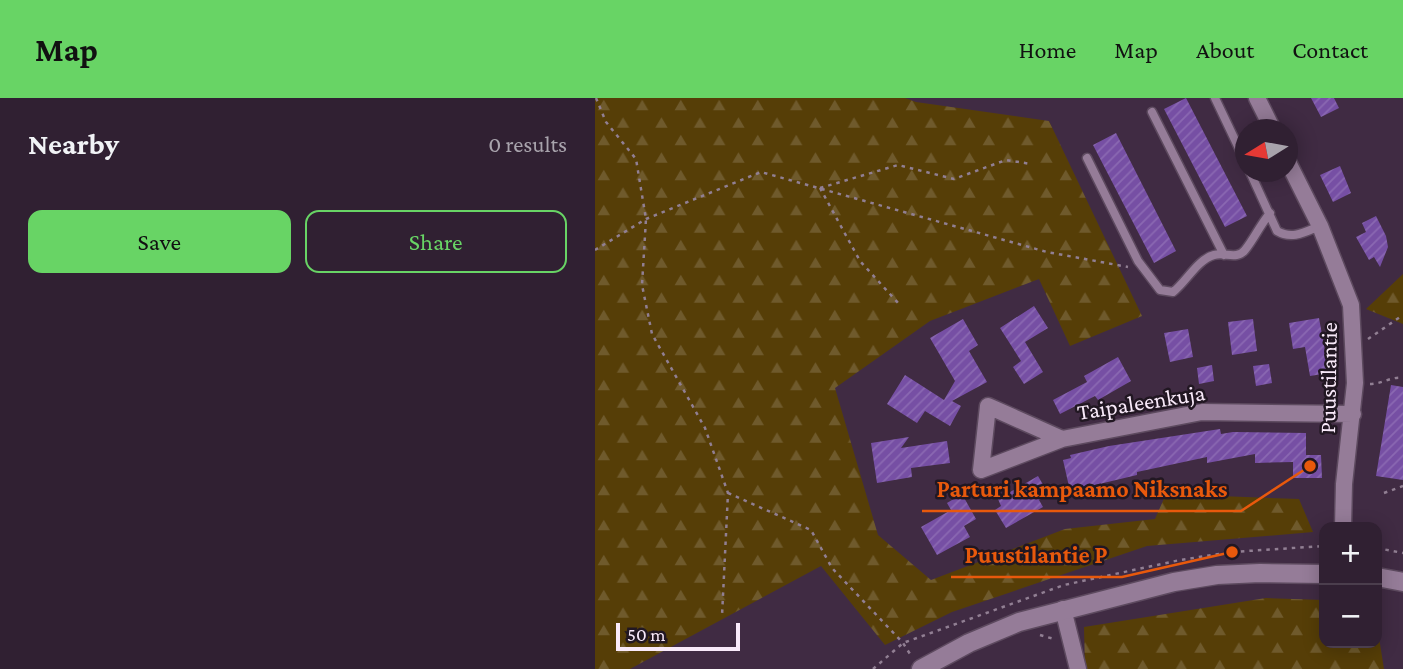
<!DOCTYPE html>
<html lang="en">
<head>
<meta charset="utf-8">
<style>
  body { margin:0; font-family:"Crimson Pro",serif; background:#38283a; color:#f1f3f6 }
  .controls { position:absolute; right:21px; bottom:21px; display:grid; overflow:hidden; border-radius:14px; box-shadow:0 4px 18px #0003 }
  .controls button { width:63px; height:63px; display:grid; place-items:center; padding:0; border:0; border-bottom:2px solid #4b3e4d; background:#302032; color:#f1f3f6; font:35px sans-serif }
  .compass { position:absolute; left:640px; top:21px; width:63px; height:63px; border-radius:50%; background:#302032; box-shadow:0 4px 18px #0003; rotate:259deg }
  .scale { position:absolute; left:21px; bottom:18px; width:124px; box-sizing:border-box; padding-left:7px; border:4px solid #f9eafa; border-top:0; font-size:19px; line-height:24px; white-space:nowrap; color:#f9eafa; -webkit-text-stroke:5px #211722; paint-order:stroke }
  .list { margin:0; padding:0; list-style:none }
  h2 { display:flex; justify-content:space-between; align-items:center; height:91px; margin:0; padding:0 28px; font-size:30px }
  h2 small { font-size:23px; font-weight:400; color:#a8a3ac }
  .actions { display:flex; gap:14px; padding:21px 28px }
  .actions a { flex:1; padding:16px 0; border:2px solid #68d465; border-radius:14px; text-align:center; font-size:24px; color:#68d465 }
  .actions .main { background:#68d465; color:#111 }
  .map { position:relative; flex:none; width:808px; height:571px; overflow:hidden }
  header { display:flex; align-items:center; gap:42px; box-sizing:border-box; height:98px; padding:0 35px; background:#68d465; color:#111 }
  header strong { font-size:33px }
  nav { display:flex; gap:38px; margin-inline-start:auto; font-size:24px }
  main { display:flex }
  aside { flex:1; background:#302032 }
  .map>svg:first-child { display:block }
</style>
</head>
<body>
<header>
<strong>Map</strong>
<nav><a>Home</a><a>Map</a><a>About</a><a>Contact</a></nav>
</header>
<main>
<aside>
<h2>Nearby<small>0 results</small></h2>
<ul class="list">
</ul>
<div class="actions"><a class="main">Save</a><a>Share</a></div>
</aside>
<div class="map">
<svg width="808" height="571" viewBox="0 0 808 571">
  <defs>
    <pattern id="forest-firs" width="22" height="20" patternUnits="userSpaceOnUse" patternTransform="scale(1.75)"><rect width="22" height="20" fill="#563e07"/><path d="M5 1l3.5 6h-7zM16 11l3.5 6h-7z" fill="#6f5a2c"/></pattern>
    <pattern id="building-hatch" width="6" height="6" patternUnits="userSpaceOnUse" patternTransform="scale(1.75)"><rect width="6" height="6" fill="#764fa4"/><path d="M-1 1l2-2M0 6l6-6M5 7l2-2" fill="none" stroke="#8a68b2"/></pattern>
  </defs>
  <rect width="100%" height="100%" fill="#402b43"/>
  <!-- forest -->
  <path fill="url(#forest-firs)" d="M 0,0 L 310,0 L 321,4 L 454,23 L 547,218 L 475,248 L 444,181 L 335,223 L 240,290 L 283,437 L 336,482 L 470,431 L 560,421 L 571,396 L 704,401 L 718,434 L 552,448 L 357,514 L 290,547 L 226,468 L 35,571 L 0,571 Z
    M 808,176 L 808,226 L 771,211 Z
    M 671,500 L 729,502 L 729,545 L 782,545 L 782,527 L 789,571 L 490,571 L 489,529 Z"/>
  <!-- building -->
  <path fill="url(#building-hatch)" d="M 591,0 L 652,118 L 630,129 L 569,11 Z
    M 716,0 L 739,0 L 744,10 L 726,19 Z
    M 521,35 L 581,153 L 559,165 L 498,47 Z
    M 745,68 L 756,95 L 738,104 L 725,77 Z
    M 781,118 L 791,138 L 793,149 L 785,169 L 779,159 L 774,162 L 761,139 L 771,134 L 767,125 Z
    M 439,208 L 453,230 L 430,244 L 448,274 L 429,286 L 418,269 L 426,263 L 405,230 Z
    M 724,220 L 734,275 L 715,278 L 710,249 L 698,251 L 694,225 Z
    M 368,221 L 383,247 L 374,253 L 392,284 L 357,303 L 366,308 L 355,328 L 330,313 L 322,325 L 292,306 L 310,277 L 349,302 L 360,283 L 335,240 Z
    M 658,221 L 662,253 L 637,257 L 633,224 Z
    M 593,231 L 598,259 L 575,264 L 569,235 Z
    M 523,259 L 536,283 L 503,302 L 500,298 L 465,316 L 458,302 L 492,284 L 489,278 Z
    M 674,266 L 677,285 L 661,288 L 658,268 Z
    M 617,267 L 619,283 L 604,286 L 602,270 Z
    M 796,287 L 808,289 L 808,382 L 781,378 Z
    M 625,331 L 626,336 L 638,334 L 711,335 L 711,357 L 726,357 L 727,380 L 698,380 L 698,364 L 660,365 L 660,356 L 612,365 L 612,359 L 542,374 L 542,377 L 475,393 L 468,362 L 476,360 L 475,357 L 514,348 Z
    M 314,339 L 306,350 L 352,343 L 355,365 L 316,370 L 317,379 L 282,385 L 276,345 Z
    M 443,378 L 454,397 L 444,402 L 448,409 L 411,430 L 400,412 L 406,408 L 403,401 Z
    M 367,396 L 381,421 L 369,428 L 375,439 L 342,457 L 326,429 L 356,412 L 352,405 Z"/>
  <g fill="none" stroke-linecap="round" stroke-linejoin="round">
    <defs>
      <path id="service" d="M 620,0 L 650,63
        M 557,14 L 629,157
        M 492,60 L 543,163 L 565,192 L 578,194 C 591,184 603,161 619,157 C 630,154 642,162 650,152 C 659,141 665,127 675,115
        M 655,74 L 682,133 C 697,142 710,134 725,128"/>
      <path id="minor" d="M 662,0 L 678,32
        M 692,62 L 725,128 L 756,207 L 760,285 L 749,386 L 748,429
        M 467,341 L 393,308 L 386,372 L 467,341 L 607,314 L 758,316
        M 468,511 L 483,571"/>
      <path id="secondary" d="M 782,479 L 808,484
        M 326,571 L 374,545 L 424,524 L 579,484 L 622,477 L 665,475 L 729,476"/>
    </defs>
    <!-- service casing -->
    <use href="#service" stroke="#5d4a5f" stroke-width="11"/>
    <!-- minor casing -->
    <use href="#minor" stroke="#5d4a5f" stroke-width="19"/>
    <!-- secondary casing -->
    <use href="#secondary" stroke="#5d4a5f" stroke-width="21"/>
    <!-- path -->
    <path stroke="#917f93" stroke-width="2.5" stroke-dasharray="3.5 5" stroke-linecap="butt" d="M 1,0 L 11,24 L 41,61 L 51,121 L 47,187 L 57,236 L 110,330 L 133,395 L 127,518
      M 225,90 L 303,67 L 359,81 L 411,62 L 436,66
      M 225,90 L 265,163 L 304,206
      M 0,152 L 51,121 L 166,74 L 452,154 L 533,169
      M 773,241 L 808,217
      M 775,286 C 787,286 797,278 808,280
      M 133,395 L 216,432 L 237,470 L 308,545 L 315,556
      M 789,395 L 808,388
      M 782,450 L 808,455
      M 445,537 L 459,541
      M 278,571 L 308,545 L 469,487 L 585,462 L 637,454 L 729,448"/>
    <!-- service -->
    <use href="#service" stroke="#957c98" stroke-width="8"/>
    <!-- minor -->
    <use href="#minor" stroke="#957c98" stroke-width="16"/>
    <!-- secondary -->
    <use href="#secondary" stroke="#957c98" stroke-width="18"/>
  </g>
  <g text-anchor="middle" dominant-baseline="central" stroke-width="5" stroke-linejoin="round" paint-order="stroke">
    <!-- street labels -->
    <g font-size="23" fill="#f9eafa" stroke="#211722">
      <text transform="translate(733 280) rotate(-89)">Puustilantie</text>
      <text transform="translate(546 304) rotate(-9)">Taipaleenkuja</text>
    </g>
  </g>
  <!-- callouts -->
  <path fill="none" stroke="#e8590c" stroke-width="2.5" d="M715 368L646 413H327M637 454L527 479H356"/>
  <g fill="#e8590c" stroke="#211722" stroke-width="2.5">
    <circle cx="715" cy="368" r="7"/>
    <circle cx="637" cy="454" r="7"/>
  </g>
  <g font-size="24" text-anchor="middle" font-weight="bold" fill="#e8590c" stroke="#211722" stroke-width="5" stroke-linejoin="round" paint-order="stroke">
    <text x="487" y="399">Parturi kampaamo Niksnaks</text>
    <text x="441" y="465">Puustilantie P</text>
  </g>
</svg>
<div class="controls">
<button>+</button>
<button>−</button>
</div>
<svg class="compass" viewBox="-18 -18 36 36"><path d="M0-13l5 13h-10z" fill="#e53935"/><path d="M0 13l5-13h-10z" fill="#a8a3ac"/></svg>
<div class="scale">50 m</div>
</div>
</main>
</body>
</html>
